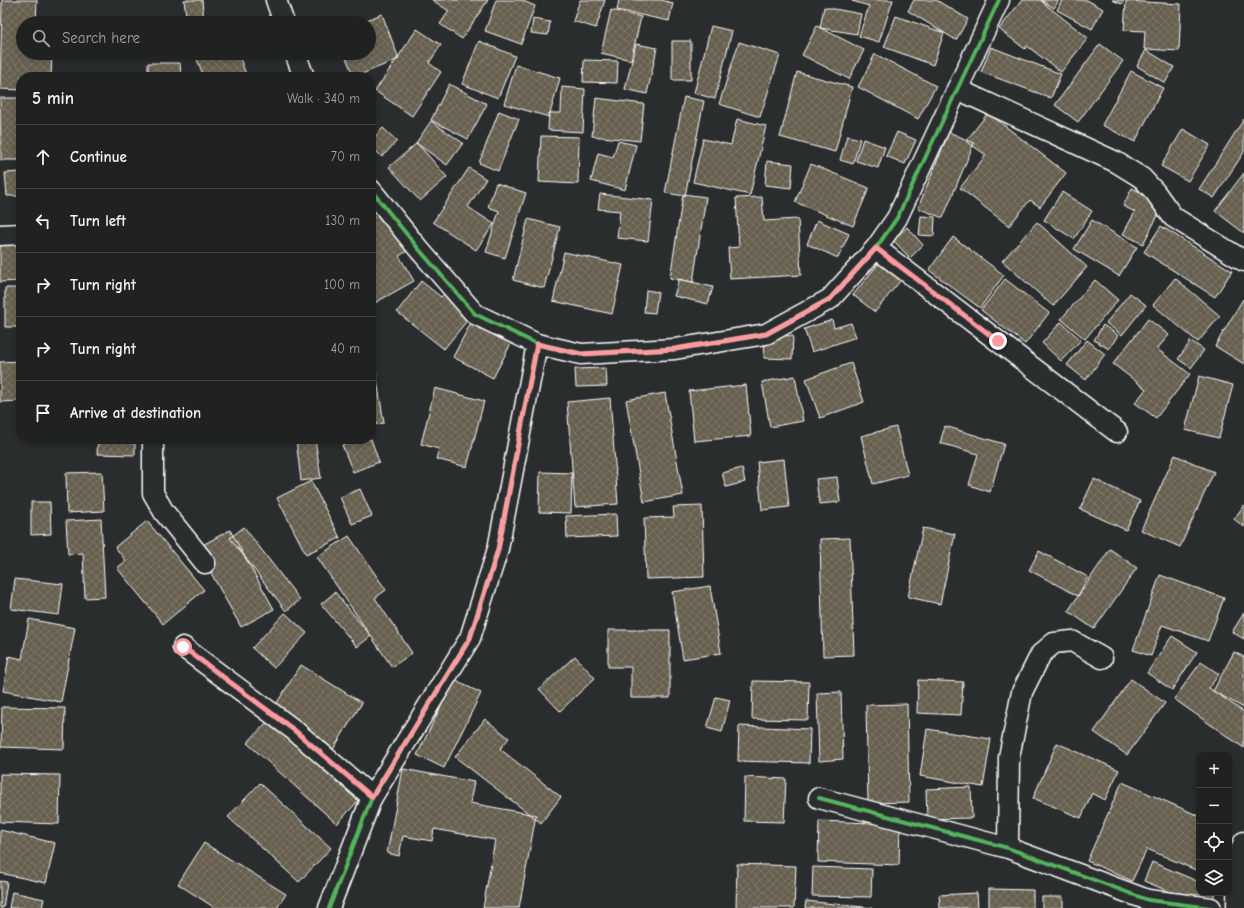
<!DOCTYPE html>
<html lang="en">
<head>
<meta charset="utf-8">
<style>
  body { margin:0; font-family:"Comic Neue",sans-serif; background:#2d2f2f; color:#f1f3f6 }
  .controls { position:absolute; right:12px; bottom:12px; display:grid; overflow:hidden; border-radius:8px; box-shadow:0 2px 6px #0003 }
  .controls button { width:36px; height:36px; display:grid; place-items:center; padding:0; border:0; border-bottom:1px solid #3d3f40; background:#202222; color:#f1f3f6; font:20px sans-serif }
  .stop { position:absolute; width:12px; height:12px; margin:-9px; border:3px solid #ff9aa2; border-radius:50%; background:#fff }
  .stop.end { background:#ff9aa2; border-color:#fff; box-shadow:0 1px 4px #0008 }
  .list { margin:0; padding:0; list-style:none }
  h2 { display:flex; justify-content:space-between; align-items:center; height:52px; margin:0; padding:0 16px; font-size:17px }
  h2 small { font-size:13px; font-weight:400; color:#a2a4a5 }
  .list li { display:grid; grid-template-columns:26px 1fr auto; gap:12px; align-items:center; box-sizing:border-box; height:64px; padding:0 16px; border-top:1px solid #3d3f40 }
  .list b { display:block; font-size:15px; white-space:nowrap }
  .list em { font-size:13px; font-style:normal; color:#a2a4a5 }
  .icon { flex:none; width:22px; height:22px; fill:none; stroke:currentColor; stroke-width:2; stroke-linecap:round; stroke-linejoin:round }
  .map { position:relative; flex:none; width:1244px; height:908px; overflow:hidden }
  .search { position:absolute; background:#202222; box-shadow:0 2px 6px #0003; left:16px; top:16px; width:360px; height:44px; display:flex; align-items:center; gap:10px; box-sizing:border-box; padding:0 14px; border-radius:22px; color:#a2a4a5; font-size:15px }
  .panel { position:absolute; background:#202222; box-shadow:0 2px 6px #0003; left:16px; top:72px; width:360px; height:372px; border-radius:16px }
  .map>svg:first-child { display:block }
</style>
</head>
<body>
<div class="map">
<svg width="1244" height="908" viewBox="0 0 1244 908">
  <defs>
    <pattern id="building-cross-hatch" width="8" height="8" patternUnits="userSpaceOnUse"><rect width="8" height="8" fill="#665f4f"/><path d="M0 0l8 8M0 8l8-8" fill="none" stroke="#7d7769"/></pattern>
  </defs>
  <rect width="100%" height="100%" fill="#2a2d2e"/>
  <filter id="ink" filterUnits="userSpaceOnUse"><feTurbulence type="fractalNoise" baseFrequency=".025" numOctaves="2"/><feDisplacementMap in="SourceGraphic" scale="8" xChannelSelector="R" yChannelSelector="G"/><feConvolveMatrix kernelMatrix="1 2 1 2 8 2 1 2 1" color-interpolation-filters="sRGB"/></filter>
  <g filter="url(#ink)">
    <!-- building -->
    <path fill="url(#building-cross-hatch)" stroke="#fff" d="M 2,0 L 37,0 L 36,23 L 23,23 L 22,25 L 23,53 L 52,53 L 51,77 L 21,77 L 21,90 L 0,89 Z
      M 184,0 L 202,0 L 204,23 L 187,23 Z
      M 432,0 L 488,0 L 462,39 L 440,24 L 449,11 Z
      M 496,0 L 521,0 L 535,6 L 521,44 L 485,31 Z
      M 580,0 L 605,0 L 596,28 L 573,21 Z
      M 619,0 L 661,0 L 673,3 L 669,21 L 617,10 Z
      M 852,0 L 893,0 L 879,42 L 859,36 L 869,6 L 852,1 Z
      M 914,0 L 936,0 L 968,19 L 956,40 L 908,11 Z
      M 1022,0 L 1040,0 L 1088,38 L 1061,72 L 1027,46 L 1025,49 L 999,29 Z
      M 1041,0 L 1059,0 L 1054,8 Z
      M 1062,0 L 1087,0 L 1103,9 L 1092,29 L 1057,10 Z
      M 1112,0 L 1124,0 L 1122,4 Z
      M 1126,1 L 1181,4 L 1179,51 L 1144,49 L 1145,31 L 1124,30 Z
      M 824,7 L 861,14 L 857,34 L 820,28 Z
      M 611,10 L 641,17 L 631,60 L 601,53 Z
      M 382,14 L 399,59 L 354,77 L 344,53 L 369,53 L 369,23 L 359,23 Z
      M 896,16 L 944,33 L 933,65 L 884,47 Z
      M 533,19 L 550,22 L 548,35 L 531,33 Z
      M 711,26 L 732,31 L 715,99 L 694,93 Z
      M 817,26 L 864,50 L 849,79 L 802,55 Z
      M 417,29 L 441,45 L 429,63 L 441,72 L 412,116 L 375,91 Z
      M 479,41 L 515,56 L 498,98 L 462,84 Z
      M 672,41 L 691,41 L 691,80 L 672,80 Z
      M 739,42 L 780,55 L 760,117 L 719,104 Z
      M 636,44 L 657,48 L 647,94 L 625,89 Z
      M 1100,44 L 1123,61 L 1078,122 L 1055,105 Z
      M 991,47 L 1061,74 L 1051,98 L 981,72 Z
      M 1146,50 L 1174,67 L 1165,83 L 1137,66 Z
      M 81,53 L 143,53 L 81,55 Z
      M 207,53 L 238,53 L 247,77 L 204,77 L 196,57 Z
      M 875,54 L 936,86 L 918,119 L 858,87 Z
      M 584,60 L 618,61 L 617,83 L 583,82 Z
      M 148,63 L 180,63 L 181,77 L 148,77 Z
      M 516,65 L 560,78 L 549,117 L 504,104 Z
      M 1131,71 L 1163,88 L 1135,142 L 1102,125 Z
      M 797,72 L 852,87 L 835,152 L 780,137 Z
      M 449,84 L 487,104 L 468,139 L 431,120 Z
      M 562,87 L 585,89 L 583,132 L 548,130 L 549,113 L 561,113 Z
      M 684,97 L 704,101 L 685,196 L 665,193 Z
      M 0,98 L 21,98 L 21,160 L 1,160 Z
      M 596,98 L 644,104 L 640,141 L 592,136 Z
      M 499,111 L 519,119 L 498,171 L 479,163 Z
      M 988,113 L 1066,173 L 1040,207 L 1030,200 L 1009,226 L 960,188 L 986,155 L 966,141 Z
      M 737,119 L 766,126 L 750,195 L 693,182 L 703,139 L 731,145 Z
      M 1244,119 L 1244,152 L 1214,198 L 1199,189 Z
      M 431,121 L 463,143 L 447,165 L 416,143 Z
      M 383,128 L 397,141 L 382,157 L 371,146 L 371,141 Z
      M 1183,129 L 1210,145 L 1188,181 L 1161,166 Z
      M 897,132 L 916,140 L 905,164 L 886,156 Z
      M 949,132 L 974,143 L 943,218 L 918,208 Z
      M 541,136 L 579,137 L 578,184 L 539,182 Z
      M 847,136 L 860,139 L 853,164 L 840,160 Z
      M 863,139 L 885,147 L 878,168 L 856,161 Z
      M 618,141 L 636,145 L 625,190 L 591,181 L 598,153 L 613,157 Z
      M 417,143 L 447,177 L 420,201 L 389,167 Z
      M 767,161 L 793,164 L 791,188 L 765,185 Z
      M 811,164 L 869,188 L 853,226 L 795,202 Z
      M 469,168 L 486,179 L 468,207 L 494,224 L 476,250 L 433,222 Z
      M 21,172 L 21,196 L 7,196 L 5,173 Z
      M 1244,173 L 1244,233 L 1215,211 Z
      M 496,183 L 526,193 L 505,258 L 486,252 L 499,211 L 488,207 Z
      M 1132,188 L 1164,204 L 1143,244 L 1123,234 L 1135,212 L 1123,206 Z
      M 1062,192 L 1092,211 L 1074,239 L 1044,220 Z
      M 600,194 L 653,200 L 648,241 L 617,238 L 620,211 L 598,209 Z
      M 683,194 L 706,197 L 693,282 L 670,278 Z
      M 762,197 L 764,221 L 798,219 L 801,275 L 730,279 L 728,248 L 739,247 L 736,198 Z
      M 389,209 L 412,248 L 399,256 L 414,281 L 371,305 L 371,219 Z
      M 921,216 L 935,217 L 934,236 L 919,235 Z
      M 528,219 L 560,227 L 544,288 L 513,280 Z
      M 817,220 L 849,234 L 838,258 L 807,244 Z
      M 1092,220 L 1137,247 L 1119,276 L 1074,249 Z
      M 1037,222 L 1087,267 L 1053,306 L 1002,261 Z
      M 1161,226 L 1232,271 L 1215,297 L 1144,252 Z
      M 907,227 L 923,245 L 910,258 L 893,240 Z
      M 953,237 L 1004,275 L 980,308 L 929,270 Z
      M 0,242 L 21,242 L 21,281 L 0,282 Z
      M 564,252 L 623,265 L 612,314 L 553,301 Z
      M 883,258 L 904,276 L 875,312 L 853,295 Z
      M 1175,278 L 1220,316 L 1198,342 L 1153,305 Z
      M 679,279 L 713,287 L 708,304 L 674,296 Z
      M 1005,279 L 1049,313 L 1025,344 L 981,310 Z
      M 1095,280 L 1118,300 L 1085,339 L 1061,319 Z
      M 421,281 L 441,297 L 447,291 L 474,312 L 444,349 L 397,312 Z
      M 5,288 L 21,288 L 21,327 L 5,327 Z
      M 646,290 L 658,292 L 655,313 L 644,312 Z
      M 1130,293 L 1146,305 L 1122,335 L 1106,323 Z
      M 1243,299 L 1244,300 L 1244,364 L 1215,346 Z
      M 478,309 L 518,330 L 493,378 L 453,357 Z
      M 1148,319 L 1169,335 L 1157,349 L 1190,374 L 1156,418 L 1135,403 L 1146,389 L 1113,364 Z
      M 832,320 L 834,328 L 851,323 L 856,337 L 812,352 L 804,329 Z
      M 1061,322 L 1081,340 L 1061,361 L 1042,343 Z
      M 1103,325 L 1118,335 L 1109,349 L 1094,340 Z
      M 765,335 L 793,336 L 792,359 L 764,358 Z
      M 1087,340 L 1105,354 L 1086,380 L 1067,365 Z
      M 1191,341 L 1204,350 L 1191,368 L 1178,359 Z
      M 371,344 L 384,423 L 371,425 Z
      M 21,361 L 21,401 L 0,402 L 0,362 Z
      M 851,363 L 864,402 L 820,418 L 806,379 Z
      M 606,368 L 607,386 L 576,387 L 575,369 Z
      M 795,376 L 803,421 L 770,427 L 762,382 Z
      M 1199,376 L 1233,385 L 1219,438 L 1185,430 Z
      M 746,385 L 751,436 L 694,441 L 689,391 Z
      M 435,388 L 484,401 L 467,467 L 436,459 L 439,449 L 421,444 Z
      M 665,393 L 683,495 L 644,502 L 626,400 Z
      M 610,398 L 618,504 L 575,507 L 567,402 Z
      M 945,426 L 1004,444 L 990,492 L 969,485 L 978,454 L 940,443 Z
      M 896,427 L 908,475 L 873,484 L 861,436 Z
      M 98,439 L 135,439 L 135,455 L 97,454 Z
      M 296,439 L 315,439 L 321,478 L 301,481 Z
      M 357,439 L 371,439 L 379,462 L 353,472 L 342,445 Z
      M 1175,455 L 1214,472 L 1180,547 L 1141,530 Z
      M 784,459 L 789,507 L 762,510 L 757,462 Z
      M 742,468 L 745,482 L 726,487 L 722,473 Z
      M 102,472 L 104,511 L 67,513 L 66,473 Z
      M 540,472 L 572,473 L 571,513 L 539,512 Z
      M 837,477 L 840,502 L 819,504 L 816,479 Z
      M 1094,479 L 1140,501 L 1126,530 L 1080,509 Z
      M 311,481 L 340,538 L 306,554 L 277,498 Z
      M 360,489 L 372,516 L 352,524 L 340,497 Z
      M 31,502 L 50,502 L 51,534 L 31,535 Z
      M 1244,505 L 1244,527 L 1234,519 Z
      M 702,506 L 704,577 L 646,579 L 644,518 L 674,517 L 673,507 Z
      M 616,514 L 617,536 L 567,538 L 566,516 Z
      M 101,519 L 105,597 L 85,598 L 83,553 L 68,554 L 66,521 Z
      M 147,521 L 204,590 L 163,624 L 117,568 L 126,561 L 115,547 Z
      M 244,527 L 300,600 L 286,611 L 230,538 Z
      M 923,528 L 955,534 L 940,604 L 908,597 Z
      M 230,530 L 274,609 L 241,627 L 197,548 Z
      M 349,536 L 386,590 L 375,598 L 412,653 L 392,667 L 317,557 Z
      M 850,538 L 854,655 L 823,656 L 820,539 Z
      M 1110,549 L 1137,568 L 1094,629 L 1068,611 Z
      M 1039,551 L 1088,577 L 1078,596 L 1029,570 Z
      M 1160,575 L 1224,598 L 1208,641 L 1162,625 L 1151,656 L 1133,650 Z
      M 15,579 L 63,584 L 59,615 L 11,609 Z
      M 710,586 L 721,653 L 683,659 L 672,592 Z
      M 335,592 L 371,636 L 357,647 L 321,604 Z
      M 285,613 L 307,633 L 274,668 L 252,648 Z
      M 1244,613 L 1244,639 L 1232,632 Z
      M 29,619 L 75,628 L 61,702 L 3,691 L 9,656 L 22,659 Z
      M 608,630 L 670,630 L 670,698 L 631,698 L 631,667 L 608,667 Z
      M 1172,636 L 1197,652 L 1172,690 L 1147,673 Z
      M 1234,652 L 1244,657 L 1244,708 L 1213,691 Z
      M 575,656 L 595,678 L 560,711 L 539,689 Z
      M 1201,662 L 1219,674 L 1209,688 L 1244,712 L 1244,748 L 1174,699 Z
      M 301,665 L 362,703 L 332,751 L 271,712 Z
      M 1131,679 L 1165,703 L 1127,755 L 1094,732 Z
      M 454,680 L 481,693 L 444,768 L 417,755 Z
      M 918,680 L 963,682 L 961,715 L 917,713 Z
      M 753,681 L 809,682 L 808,720 L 752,719 Z
      M 841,692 L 843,759 L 819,761 L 817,693 Z
      M 716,697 L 730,700 L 722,732 L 707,728 Z
      M 907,704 L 909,802 L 868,803 L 866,705 Z
      M 2,707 L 65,708 L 64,749 L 1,747 Z
      M 485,719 L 509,738 L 500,749 L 561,797 L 541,823 L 455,757 Z
      M 269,720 L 358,801 L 337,824 L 247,743 Z
      M 739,726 L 810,729 L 809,763 L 738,761 Z
      M 927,729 L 991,739 L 983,787 L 920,776 Z
      M 1057,743 L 1119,770 L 1105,800 L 1092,793 L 1081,818 L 1033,798 Z
      M 403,769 L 474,782 L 470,803 L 536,815 L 519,908 L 483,908 L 495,840 L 434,829 L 432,841 L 403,836 L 399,856 L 387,853 Z
      M 0,774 L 60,775 L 59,824 L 0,822 Z
      M 745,777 L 786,779 L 784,822 L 744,821 Z
      M 1122,782 L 1199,816 L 1199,868 L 1198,871 L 1147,849 L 1132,881 L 1087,861 Z
      M 260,783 L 331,848 L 299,882 L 228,817 Z
      M 971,787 L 972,818 L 927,819 L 926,789 Z
      M 819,821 L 900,824 L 899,865 L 818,862 Z
      M 0,830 L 55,843 L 46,883 L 0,873 Z
      M 204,843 L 286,894 L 277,908 L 215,908 L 178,884 Z
      M 1152,862 L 1199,882 L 1199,893 L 1215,893 L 1209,908 L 1144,881 Z
      M 737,864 L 796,866 L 794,908 L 736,908 Z
      M 813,867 L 872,869 L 871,897 L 812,896 Z
      M 0,881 L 7,882 L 3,908 L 0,908 Z
      M 989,889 L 1033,890 L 1033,908 L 989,908 Z
      M 12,892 L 44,899 L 42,908 L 9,908 Z
      M 977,893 L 978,908 L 940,908 L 939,895 Z
      M 1042,897 L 1063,897 L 1063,908 L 1042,908 Z
      M 806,901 L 872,908 L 805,908 Z"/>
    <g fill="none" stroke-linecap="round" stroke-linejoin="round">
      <defs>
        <path id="minor" d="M 276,0 L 284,23
          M 295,53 L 304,77
          M 957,89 L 1116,162 L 1142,178 L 1155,192 L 1173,217 L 1244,261
          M 371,190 L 417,247 L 475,314 L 537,344 L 581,354 L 675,349 L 766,334 L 830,299 L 876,248 L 897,218 L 999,0
          M 0,235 L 21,234
          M 876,248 L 1117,432
          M 153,439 L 153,493 L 164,512 L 205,563
          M 183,647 L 294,730 L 372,797
          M 819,798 L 1008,848 L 1148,900 L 1211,908
          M 1008,848 L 1009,757 L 1022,692 L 1041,654 L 1054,643 L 1072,641 L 1102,658
          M 329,908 L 372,797 L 470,638 L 498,549 L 537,344
          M 1237,908 L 1238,857 L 1244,842"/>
      </defs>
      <!-- minor casing -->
      <use href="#minor" stroke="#fff" stroke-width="23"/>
      <!-- minor -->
      <use href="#minor" stroke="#2a2d2e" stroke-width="20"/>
      <defs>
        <path id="cycleway" d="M 371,190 L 417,247 L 475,314 L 537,344 L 581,354 L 675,349 L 766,334 L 830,299 L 876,248 L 897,218 L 999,0
          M 819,798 L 1008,848 L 1148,900 L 1211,908
          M 329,908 L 372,797 L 470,638 L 498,549 L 537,344"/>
      </defs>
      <!-- cycleway casing -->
      <use href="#cycleway" stroke="#2a2d2e" stroke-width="6"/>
      <!-- cycleway -->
      <use href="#cycleway" stroke="#56b35d" stroke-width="4"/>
    </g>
  </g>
  <g fill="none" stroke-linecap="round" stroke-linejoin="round" filter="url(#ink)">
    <!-- route -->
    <path stroke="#ff9aa2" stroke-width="5" d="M 183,647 L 294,730 L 372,797 L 470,638 L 498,550 L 537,344 L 581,354 L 675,349 L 766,334 L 830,299 L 876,248 L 998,341"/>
  </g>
</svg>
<div class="controls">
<button>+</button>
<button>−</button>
<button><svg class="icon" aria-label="locate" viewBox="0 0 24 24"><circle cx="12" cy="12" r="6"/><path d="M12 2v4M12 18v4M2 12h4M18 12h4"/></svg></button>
<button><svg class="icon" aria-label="layers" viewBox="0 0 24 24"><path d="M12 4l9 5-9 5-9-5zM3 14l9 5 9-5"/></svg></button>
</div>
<div class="stop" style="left:183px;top:647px"></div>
<div class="stop end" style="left:998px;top:341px"></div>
<div class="search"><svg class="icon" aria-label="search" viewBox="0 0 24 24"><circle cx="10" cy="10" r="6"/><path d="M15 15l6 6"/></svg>Search here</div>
<section class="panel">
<h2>5 min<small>Walk · 340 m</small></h2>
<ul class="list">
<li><svg class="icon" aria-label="ahead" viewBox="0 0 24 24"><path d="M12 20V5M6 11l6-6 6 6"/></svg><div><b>Continue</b></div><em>70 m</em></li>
<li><svg class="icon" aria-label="left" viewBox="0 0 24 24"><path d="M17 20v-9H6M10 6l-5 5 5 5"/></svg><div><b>Turn left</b></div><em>130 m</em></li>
<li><svg class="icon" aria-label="right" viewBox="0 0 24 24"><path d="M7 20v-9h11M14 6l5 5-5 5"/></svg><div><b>Turn right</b></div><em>100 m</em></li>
<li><svg class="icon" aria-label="right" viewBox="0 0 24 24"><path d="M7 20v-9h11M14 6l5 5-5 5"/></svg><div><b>Turn right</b></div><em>40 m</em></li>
<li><svg class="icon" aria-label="arrive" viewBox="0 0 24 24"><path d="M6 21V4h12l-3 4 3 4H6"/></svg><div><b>Arrive at destination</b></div></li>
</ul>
</section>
</div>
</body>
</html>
